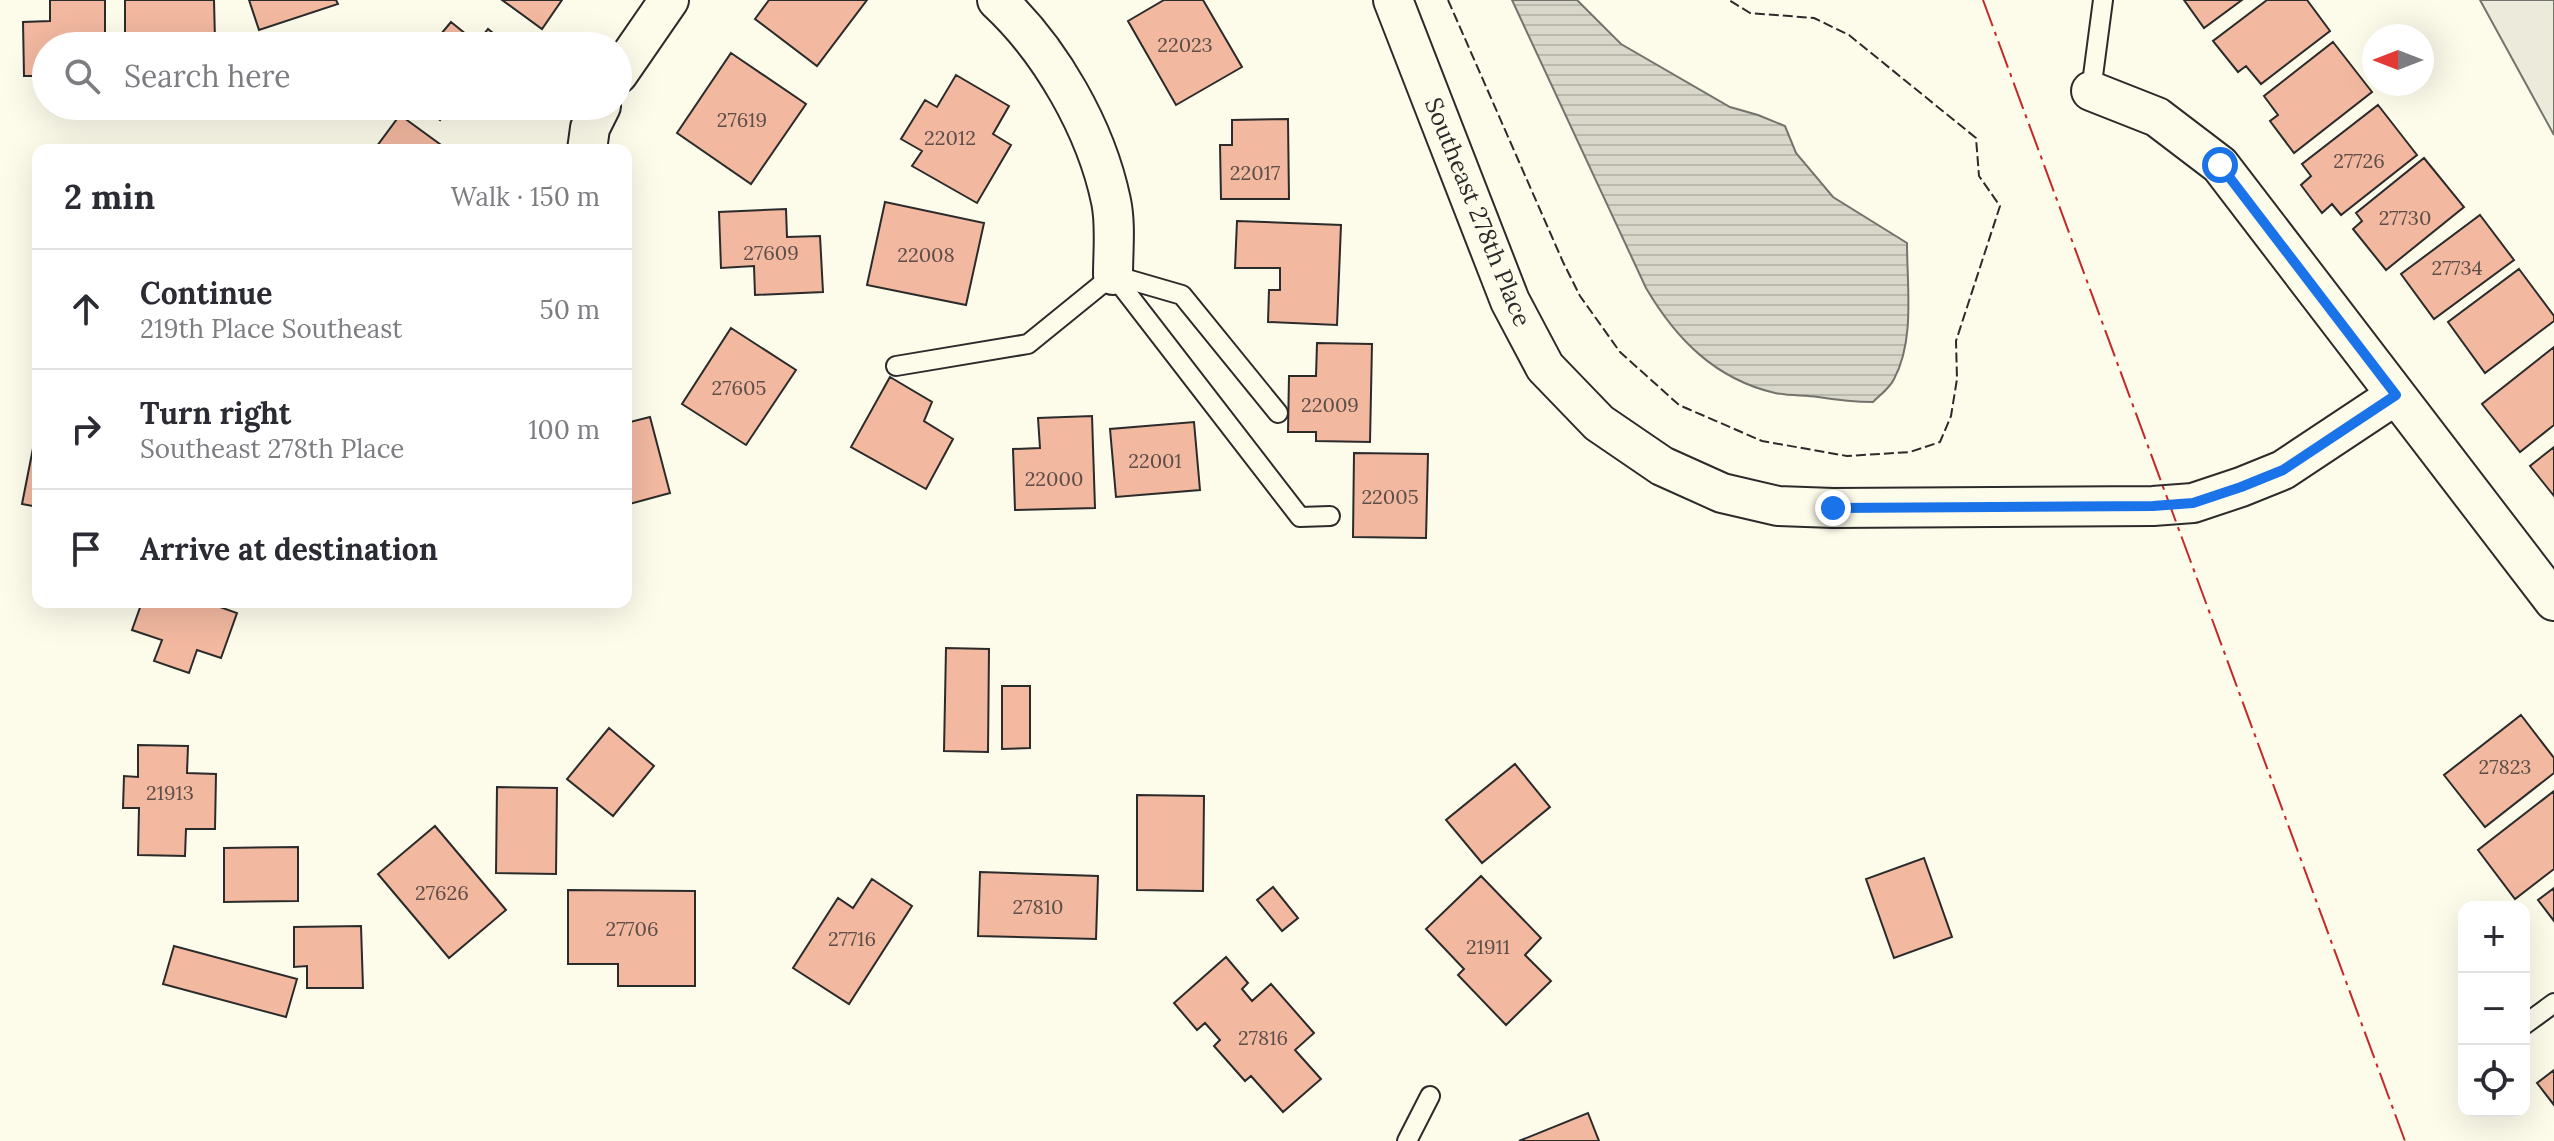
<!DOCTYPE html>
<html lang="en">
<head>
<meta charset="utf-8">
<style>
  body { margin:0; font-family:Lora,serif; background:#f2f2f3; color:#2b2b33 }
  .controls { position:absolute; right:24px; bottom:24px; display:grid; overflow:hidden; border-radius:16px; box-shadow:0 8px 32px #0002 }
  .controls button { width:72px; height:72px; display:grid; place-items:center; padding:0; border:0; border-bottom:2px solid #e1e1e2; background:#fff; color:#2b2b33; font:40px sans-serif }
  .compass { position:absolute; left:2362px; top:24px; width:72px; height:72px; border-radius:50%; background:#fff; box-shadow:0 8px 32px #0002; rotate:270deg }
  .stop { position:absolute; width:24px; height:24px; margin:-18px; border:6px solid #1a73e8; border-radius:50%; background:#fff }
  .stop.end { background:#1a73e8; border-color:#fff; box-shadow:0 2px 8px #0008 }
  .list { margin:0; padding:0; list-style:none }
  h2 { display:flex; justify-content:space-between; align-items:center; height:104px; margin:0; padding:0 32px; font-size:34px }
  h2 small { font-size:26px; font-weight:400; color:#7c7c81 }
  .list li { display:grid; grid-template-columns:52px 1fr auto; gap:24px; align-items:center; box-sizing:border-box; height:120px; padding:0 32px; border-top:2px solid #e1e1e2 }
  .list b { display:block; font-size:30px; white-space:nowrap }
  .list p { margin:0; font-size:26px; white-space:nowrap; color:#7c7c81 }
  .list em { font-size:26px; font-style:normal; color:#7c7c81 }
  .icon { flex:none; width:44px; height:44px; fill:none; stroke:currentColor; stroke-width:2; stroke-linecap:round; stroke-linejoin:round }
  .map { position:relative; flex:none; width:2554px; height:1141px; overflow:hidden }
  .search { position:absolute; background:#fff; box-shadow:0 8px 32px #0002; left:32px; top:32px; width:600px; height:88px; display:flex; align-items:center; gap:20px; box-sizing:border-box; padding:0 28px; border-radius:44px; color:#7c7c81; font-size:30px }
  .panel { position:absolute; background:#fff; box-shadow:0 8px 32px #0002; left:32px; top:144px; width:600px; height:464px; border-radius:16px }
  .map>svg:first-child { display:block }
</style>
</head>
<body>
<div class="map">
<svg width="2554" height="1141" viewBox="0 0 2554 1141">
  <defs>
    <pattern id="water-rules" width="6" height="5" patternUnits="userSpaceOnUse" patternTransform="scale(2)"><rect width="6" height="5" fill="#d8d7c9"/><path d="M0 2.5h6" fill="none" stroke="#bab9ad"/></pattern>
  </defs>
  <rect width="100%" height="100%" fill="#fdfbea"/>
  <!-- park -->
  <path fill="#ecebdb" stroke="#74746e" stroke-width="2" d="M 2480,0 L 2554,0 L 2554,135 Z"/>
  <!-- water -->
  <path fill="url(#water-rules)" stroke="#74746e" stroke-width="2" d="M 1512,0 L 1577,0 L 1621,44 L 1730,107 L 1758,115 L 1785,126 L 1796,153 L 1833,197 L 1907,243 C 1907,287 1915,340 1894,379 C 1890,388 1880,395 1873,402 C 1854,402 1837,400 1818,397 C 1804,395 1789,396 1775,393 C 1715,379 1676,339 1646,288 Z"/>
  <!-- building -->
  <path fill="#f2b8a0" stroke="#2b2b2b" stroke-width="2" d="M 50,0 L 105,0 L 105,46 L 46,46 L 46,76 L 24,76 L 23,22 L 50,21 Z
    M 125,0 L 214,0 L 215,41 L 125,43 Z
    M 249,0 L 336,0 L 338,4 L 259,30 Z
    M 502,0 L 562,0 L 542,29 Z
    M 769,0 L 867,0 L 817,66 L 755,19 Z
    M 1164,0 L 1203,0 L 1242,67 L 1176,105 L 1128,21 Z
    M 2184,0 L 2242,0 L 2204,28 Z
    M 2267,0 L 2307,0 L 2330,31 L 2261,84 L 2246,66 L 2238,72 L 2213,41 Z
    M 451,22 L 477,43 L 488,29 L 509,46 L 431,46 Z
    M 2333,42 L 2372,92 L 2294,153 L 2270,121 L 2278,115 L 2264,96 Z
    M 731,53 L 806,104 L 751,184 L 677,133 Z
    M 956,75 L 1009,106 L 993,134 L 1011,145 L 977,203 L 912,166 L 922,151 L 901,139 L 925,100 L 937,107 Z
    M 2378,105 L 2417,155 L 2341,215 L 2332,204 L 2322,213 L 2301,185 L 2311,176 L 2302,164 Z
    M 423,106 L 451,106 L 440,120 Z
    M 400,115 L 448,150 L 374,150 Z
    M 1288,119 L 1289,199 L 1221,199 L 1220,145 L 1232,145 L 1232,120 Z
    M 2424,158 L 2464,207 L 2386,270 L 2353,229 L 2362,221 L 2356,213 Z
    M 885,202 L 984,223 L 966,305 L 867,285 Z
    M 786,209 L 787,237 L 820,236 L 823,292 L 755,295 L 754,266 L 721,268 L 719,212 Z
    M 2480,215 L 2514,260 L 2434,319 L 2401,274 Z
    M 1237,221 L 1341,225 L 1337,325 L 1268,322 L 1269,290 L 1280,290 L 1280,268 L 1235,268 Z
    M 2519,269 L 2554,316 L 2554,321 L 2485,373 L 2448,322 Z
    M 731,328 L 796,370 L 746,445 L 682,404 Z
    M 1317,343 L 1372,344 L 1370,442 L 1316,441 L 1316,432 L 1288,432 L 1289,376 L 1316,376 Z
    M 2554,347 L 2554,425 L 2520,452 L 2482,404 Z
    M 890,377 L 932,402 L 924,421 L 953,439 L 926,489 L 851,447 Z
    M 1092,416 L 1095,508 L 1015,510 L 1013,449 L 1040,448 L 1038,418 Z
    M 650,417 L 670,493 L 626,505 L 626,423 Z
    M 1194,422 L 1200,490 L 1116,497 L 1110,429 Z
    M 38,423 L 38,507 L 22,504 Z
    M 2554,447 L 2554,496 L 2530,466 Z
    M 1354,453 L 1428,454 L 1426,538 L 1353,537 Z
    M 142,602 L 206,602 L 237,613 L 221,658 L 197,650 L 189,673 L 154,661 L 162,640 L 132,630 Z
    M 946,648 L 989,649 L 988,752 L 944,751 Z
    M 1002,686 L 1030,686 L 1030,748 L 1002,749 Z
    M 2521,715 L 2554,758 L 2554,773 L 2485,827 L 2444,775 Z
    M 609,728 L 654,766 L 613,816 L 567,779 Z
    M 138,745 L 188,746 L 187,773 L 216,774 L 215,829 L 186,829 L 185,856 L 138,855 L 139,808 L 123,808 L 124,776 L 138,777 Z
    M 1515,764 L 1550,807 L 1482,863 L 1446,820 Z
    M 497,787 L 557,788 L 556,874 L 496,873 Z
    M 2554,791 L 2554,869 L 2515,899 L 2478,850 Z
    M 1137,795 L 1204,796 L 1203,891 L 1137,890 Z
    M 435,826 L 506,910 L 449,958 L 378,874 Z
    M 298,847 L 298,901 L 224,902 L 224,848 Z
    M 1924,858 L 1952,937 L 1894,958 L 1866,879 Z
    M 980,872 L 1098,876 L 1096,939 L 978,936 Z
    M 1481,876 L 1541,938 L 1525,955 L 1551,981 L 1506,1025 L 1458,975 L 1464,969 L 1426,929 Z
    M 872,879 L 912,906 L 849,1004 L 793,968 L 838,898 L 853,908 Z
    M 1273,887 L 1298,918 L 1282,931 L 1257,900 Z
    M 2554,888 L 2554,921 L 2538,900 Z
    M 568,890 L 695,891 L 695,986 L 618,986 L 618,964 L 568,964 Z
    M 361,926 L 363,988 L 307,988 L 307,966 L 294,967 L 294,927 Z
    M 174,946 L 297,979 L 286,1017 L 163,984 Z
    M 1226,957 L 1248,983 L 1242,989 L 1252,1001 L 1271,984 L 1314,1033 L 1295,1050 L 1321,1079 L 1283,1112 L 1251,1076 L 1245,1081 L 1214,1046 L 1220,1040 L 1205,1023 L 1197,1030 L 1174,1003 Z
    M 2554,1070 L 2554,1105 L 2537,1083 Z
    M 1588,1113 L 1599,1141 L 1519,1141 Z"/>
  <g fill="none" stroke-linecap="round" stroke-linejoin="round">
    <defs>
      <path id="lane" d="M 2091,91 L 2103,0
        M 1113,275 L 1300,517 L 1330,516
        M 896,366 L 1028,344 L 1113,275 L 1182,295 L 1278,413
        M 2524,1025 L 2554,1003
        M 1407,1141 L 1430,1096"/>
      <path id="street" d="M 997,0 C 1051,50 1096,129 1111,201 C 1116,224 1113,251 1113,275
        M 1393,0 L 1510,301 L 1545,367 L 1599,423 L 1662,466 L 1722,493 L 1778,506 L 1833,508 L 2153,506 L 2193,503 L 2241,487 L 2283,470 L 2396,395
        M 618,74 L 669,0
        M 2091,91 L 2157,117 L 2220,165 L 2554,601
        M 587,150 L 590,128 L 601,106"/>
    </defs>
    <!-- lane casing -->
    <use href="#lane" stroke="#2b2b2b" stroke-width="22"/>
    <!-- street casing -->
    <use href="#street" stroke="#2b2b2b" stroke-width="42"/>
    <!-- lane -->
    <use href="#lane" stroke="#fdfbea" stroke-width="18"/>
    <!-- street -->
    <use href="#street" stroke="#fdfbea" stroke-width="38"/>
    <!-- fence -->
    <path stroke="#2b2b2b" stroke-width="2" stroke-dasharray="10 4" stroke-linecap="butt" d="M 1448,0 L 1563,262 L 1580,296 L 1620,352 L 1679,405 L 1762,441 L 1847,456 L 1910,452 L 1940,442 L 1951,416 L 1957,379 L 1956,341 L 2000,206 L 1979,176 L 1976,138 L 1849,35 L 1814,18 L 1750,13 L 1729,0"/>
    <!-- power -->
    <path stroke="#c62828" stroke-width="2" stroke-dasharray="28 6 4 6" stroke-linecap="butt" d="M 1983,0 L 2405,1141"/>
  </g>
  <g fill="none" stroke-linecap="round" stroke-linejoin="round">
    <!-- route -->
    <path stroke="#1a73e8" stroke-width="10" d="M 1833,508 L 2153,506 L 2193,503 L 2241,487 L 2283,470 L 2396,395 L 2220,165"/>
  </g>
  <g text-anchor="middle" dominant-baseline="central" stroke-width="6" stroke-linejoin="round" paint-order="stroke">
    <!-- number labels -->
    <g font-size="20" fill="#5d4e48">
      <text x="1185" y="44">22023</text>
      <text x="742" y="119">27619</text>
      <text x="950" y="137">22012</text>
      <text x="2359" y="160">27726</text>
      <text x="1255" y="172">22017</text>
      <text x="2405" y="217">27730</text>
      <text x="771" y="252">27609</text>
      <text x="926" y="254">22008</text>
      <text x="2457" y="267">27734</text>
      <text x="739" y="387">27605</text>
      <text x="1330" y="404">22009</text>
      <text x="1155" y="460">22001</text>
      <text x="1054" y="478">22000</text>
      <text x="1390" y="496">22005</text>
      <text x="2505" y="766">27823</text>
      <text x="170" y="792">21913</text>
      <text x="442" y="892">27626</text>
      <text x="1038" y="906">27810</text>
      <text x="632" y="928">27706</text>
      <text x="852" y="938">27716</text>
      <text x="1488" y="946">21911</text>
      <text x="1263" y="1037">27816</text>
    </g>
    <!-- street labels -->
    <g font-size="24" fill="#2b2b2b" stroke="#fdfbea">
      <text transform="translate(1478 212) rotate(68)">Southeast 278th Place</text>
    </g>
  </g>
</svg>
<div class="controls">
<button>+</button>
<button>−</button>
<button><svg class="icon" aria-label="locate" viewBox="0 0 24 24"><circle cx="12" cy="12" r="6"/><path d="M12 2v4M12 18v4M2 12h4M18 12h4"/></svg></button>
</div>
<svg class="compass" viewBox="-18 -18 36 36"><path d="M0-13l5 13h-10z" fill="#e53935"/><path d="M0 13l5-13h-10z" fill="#7c7c81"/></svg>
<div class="stop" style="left:2220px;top:165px"></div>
<div class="stop end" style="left:1833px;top:508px"></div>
<div class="search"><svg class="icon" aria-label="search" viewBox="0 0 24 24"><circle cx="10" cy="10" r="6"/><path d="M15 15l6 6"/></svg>Search here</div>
<section class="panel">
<h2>2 min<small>Walk · 150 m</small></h2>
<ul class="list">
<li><svg class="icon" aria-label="ahead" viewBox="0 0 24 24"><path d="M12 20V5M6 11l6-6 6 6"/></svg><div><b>Continue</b><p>219th Place Southeast</p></div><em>50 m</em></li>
<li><svg class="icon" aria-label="right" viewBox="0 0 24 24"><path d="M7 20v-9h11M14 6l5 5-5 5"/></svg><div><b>Turn right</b><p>Southeast 278th Place</p></div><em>100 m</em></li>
<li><svg class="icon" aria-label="arrive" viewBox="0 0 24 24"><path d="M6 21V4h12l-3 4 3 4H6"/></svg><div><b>Arrive at destination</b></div></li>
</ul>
</section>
</div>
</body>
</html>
